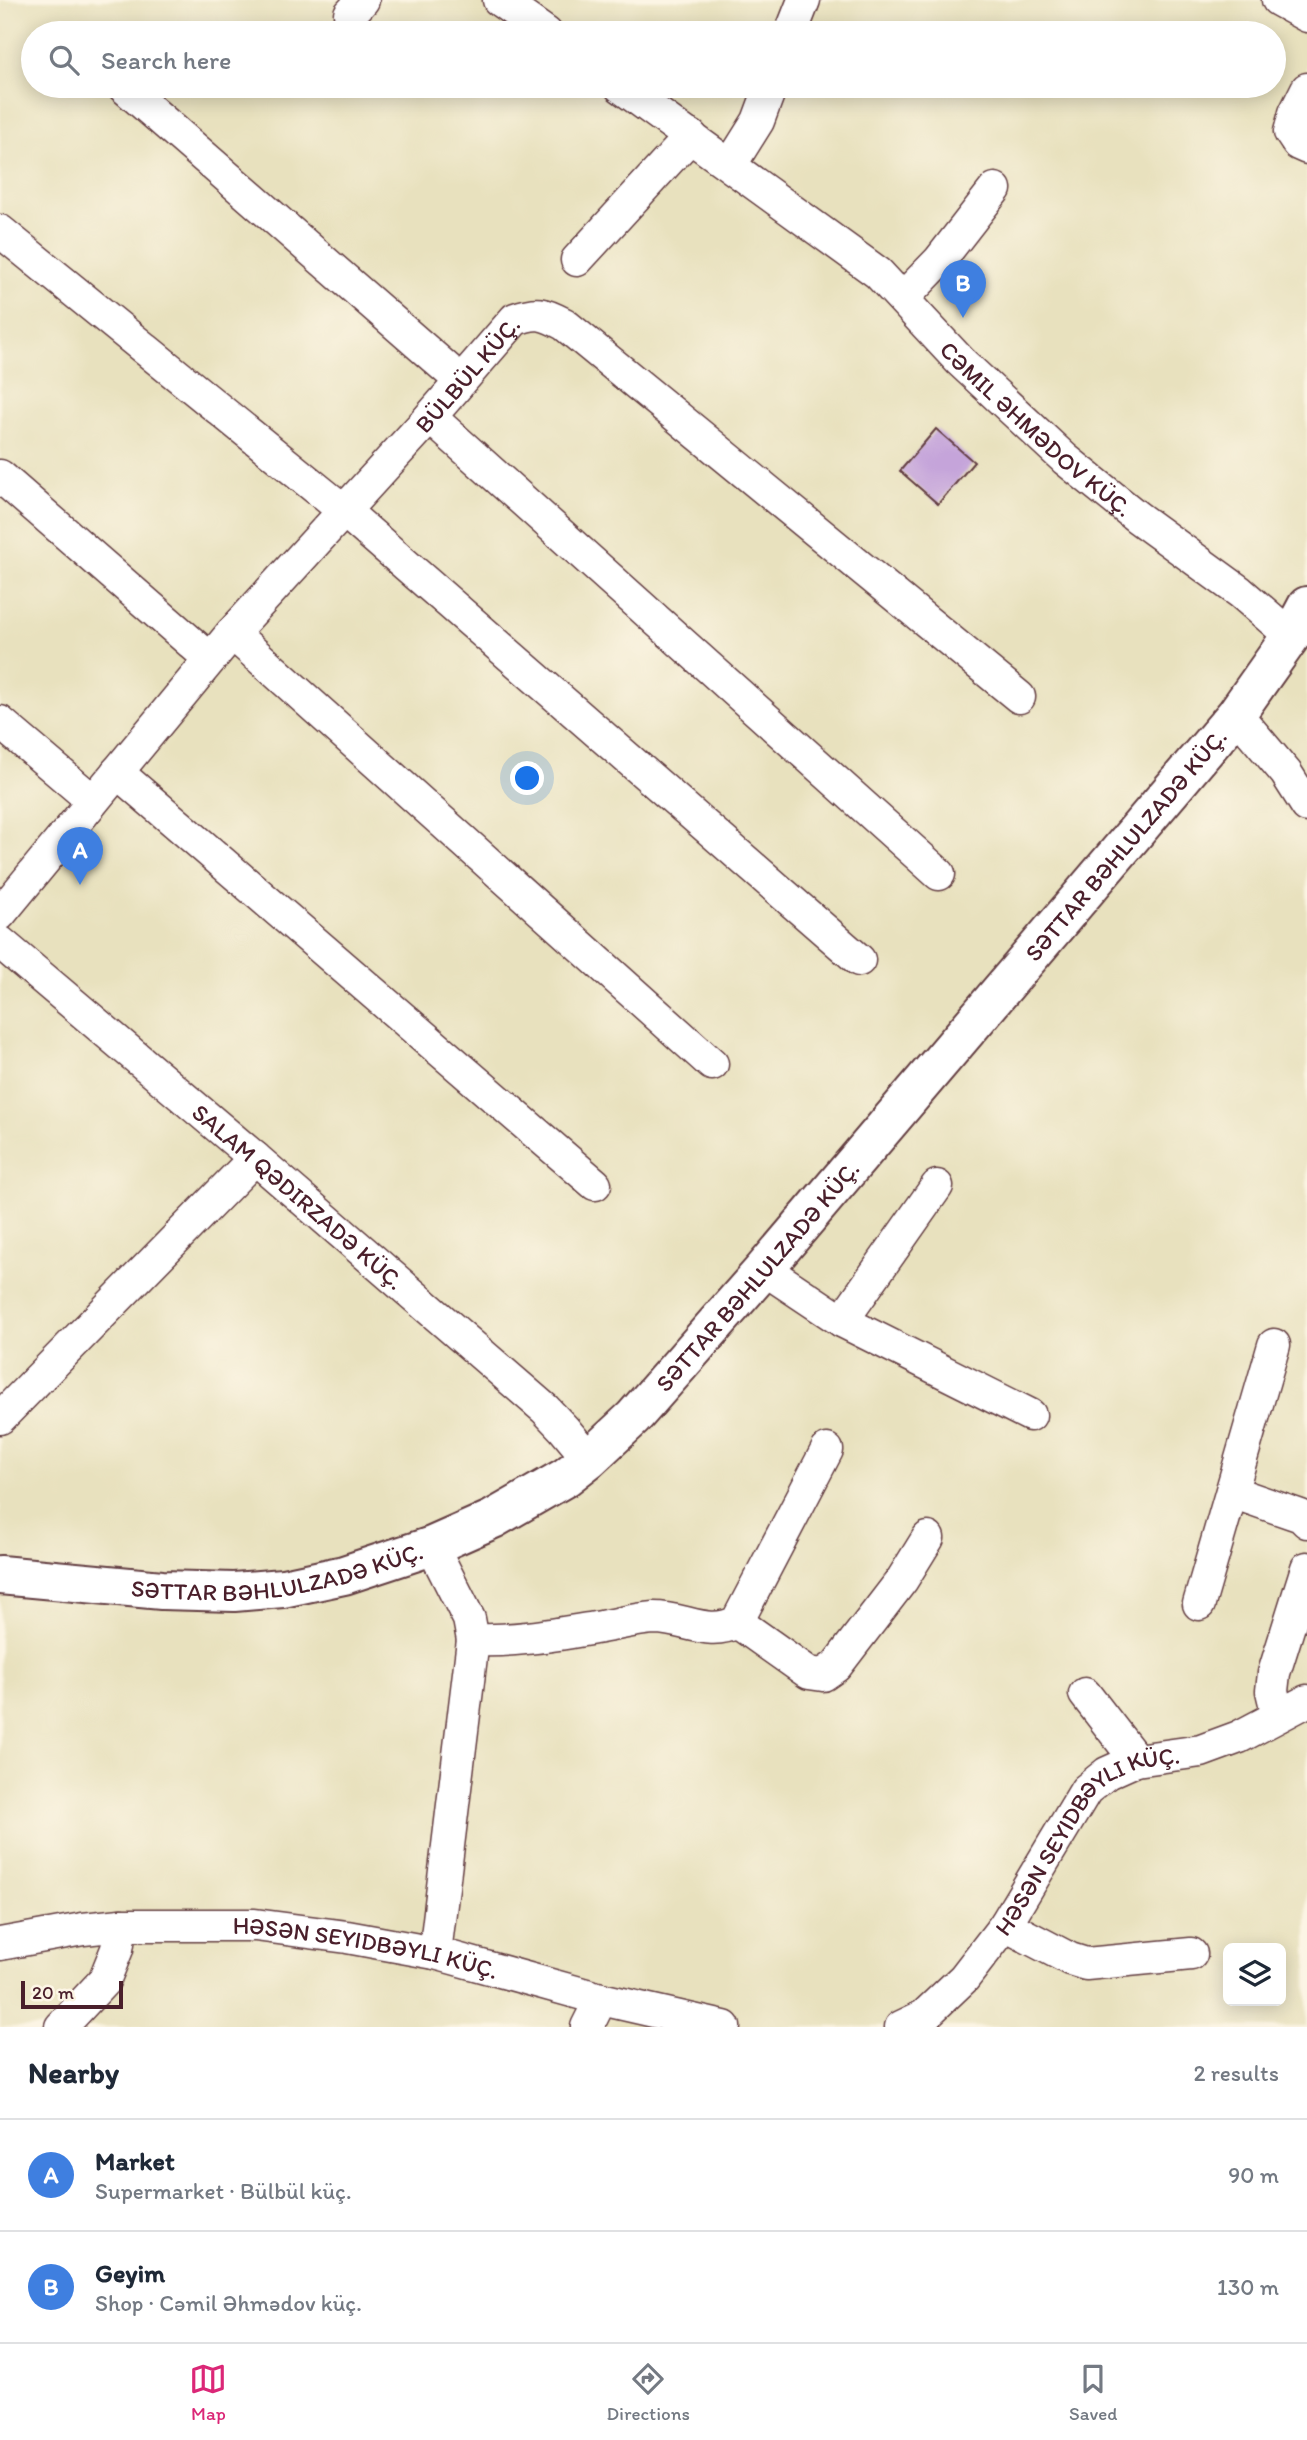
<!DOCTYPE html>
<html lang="en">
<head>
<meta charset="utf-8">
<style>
  body { margin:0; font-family:Itim,sans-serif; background:#f6f6f7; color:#1f2937 }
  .controls { position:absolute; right:21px; bottom:21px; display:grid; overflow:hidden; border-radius:10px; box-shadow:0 4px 18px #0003 }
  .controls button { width:63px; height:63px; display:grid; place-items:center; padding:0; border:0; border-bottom:2px solid #e0e1e3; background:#fff; color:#1f2937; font:35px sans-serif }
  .scale { position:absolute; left:21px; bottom:18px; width:102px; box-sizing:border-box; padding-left:7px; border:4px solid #4a1f2b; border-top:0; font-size:19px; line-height:24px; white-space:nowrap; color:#4a1f2b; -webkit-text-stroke:5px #fcf5e5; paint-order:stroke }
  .you { position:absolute; left:528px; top:779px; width:24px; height:24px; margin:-18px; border:5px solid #fff; border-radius:50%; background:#1a73e8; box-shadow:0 0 0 10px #1a73e833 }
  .badge { display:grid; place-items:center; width:46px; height:46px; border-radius:50%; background:#db2777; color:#fff; font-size:23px; font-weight:700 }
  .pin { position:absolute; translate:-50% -58px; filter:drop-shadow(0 2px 4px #0008) }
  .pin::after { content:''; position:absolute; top:37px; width:24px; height:21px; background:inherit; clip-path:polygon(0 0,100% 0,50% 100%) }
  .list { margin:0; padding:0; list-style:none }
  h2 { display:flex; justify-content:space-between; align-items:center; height:91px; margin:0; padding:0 28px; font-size:30px }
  h2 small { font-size:23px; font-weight:400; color:#747a83 }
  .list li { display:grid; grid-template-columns:46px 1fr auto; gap:21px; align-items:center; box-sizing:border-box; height:112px; padding:0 28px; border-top:2px solid #e0e1e3 }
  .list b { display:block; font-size:26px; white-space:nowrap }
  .list p { margin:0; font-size:23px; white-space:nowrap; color:#747a83 }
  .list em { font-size:23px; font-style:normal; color:#747a83 }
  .icon { flex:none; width:38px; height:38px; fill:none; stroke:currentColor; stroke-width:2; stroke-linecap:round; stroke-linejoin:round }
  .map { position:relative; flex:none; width:1307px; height:2027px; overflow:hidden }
  .search { position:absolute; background:#fff; box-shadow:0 4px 18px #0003; left:21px; right:21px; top:21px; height:77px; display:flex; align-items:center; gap:18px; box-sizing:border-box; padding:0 24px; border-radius:38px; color:#747a83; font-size:26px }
  .sheet { height:315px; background:#fff }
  nav { display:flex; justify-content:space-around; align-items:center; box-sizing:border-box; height:98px; border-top:2px solid #e0e1e3; background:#fff; font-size:19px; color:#747a83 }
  nav a { display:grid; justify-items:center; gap:4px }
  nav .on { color:#db2777 }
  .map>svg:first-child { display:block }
</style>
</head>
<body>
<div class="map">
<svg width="1307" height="2027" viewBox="0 0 1307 2027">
  <rect width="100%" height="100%" fill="#fcf5e5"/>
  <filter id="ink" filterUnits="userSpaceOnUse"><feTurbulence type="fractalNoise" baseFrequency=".0143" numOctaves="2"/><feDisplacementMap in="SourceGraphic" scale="14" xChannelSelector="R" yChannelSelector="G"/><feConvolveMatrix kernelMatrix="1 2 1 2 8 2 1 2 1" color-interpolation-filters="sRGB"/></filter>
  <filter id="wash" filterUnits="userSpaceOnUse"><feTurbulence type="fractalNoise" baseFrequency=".00686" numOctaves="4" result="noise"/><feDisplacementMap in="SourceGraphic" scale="28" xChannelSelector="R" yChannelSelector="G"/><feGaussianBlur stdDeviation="1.57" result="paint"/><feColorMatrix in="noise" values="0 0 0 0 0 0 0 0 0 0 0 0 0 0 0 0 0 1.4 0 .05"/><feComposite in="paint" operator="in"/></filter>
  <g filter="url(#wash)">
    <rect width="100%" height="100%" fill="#e8e1be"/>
    <g id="blocks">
      <!-- building -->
      <path fill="#c5a4da" d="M 936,429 L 974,462 L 938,504 L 900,471 Z"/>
    </g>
  </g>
  <g filter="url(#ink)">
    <use href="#blocks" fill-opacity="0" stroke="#623c41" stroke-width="2"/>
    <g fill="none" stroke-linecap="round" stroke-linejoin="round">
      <defs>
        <g id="minor">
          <path d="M 499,0 L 546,33"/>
          <path d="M 1278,0 L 1307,16"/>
          <path d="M 350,14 L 363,0"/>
          <path d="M 791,33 L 804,0"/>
          <path d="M 123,86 L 461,381"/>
          <path id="s1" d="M 620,86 L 878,273 L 960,361 L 1065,459 L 1137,517 L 1240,592 L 1291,636"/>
          <path d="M 1307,89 L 1295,113 L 1290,132 L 1298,144 L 1307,148"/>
          <path d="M 731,164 L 758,121 L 771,86"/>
          <path d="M 0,231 L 343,510 L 859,960"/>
          <path d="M 577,260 L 691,136"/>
          <path d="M 903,298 L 939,261 L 995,189"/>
          <path d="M 430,417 L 939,874"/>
          <path d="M 0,476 L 210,659"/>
          <path d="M 232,633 L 712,1064"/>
          <path d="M 1236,714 L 1286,773 L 1307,806"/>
          <path d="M 0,722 L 93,801"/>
          <path d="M 117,772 L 595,1184"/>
          <path id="s2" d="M 0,914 L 232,633 L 430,417 L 515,319 C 537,311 543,313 564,324 L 1019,697"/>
          <path id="s3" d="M 0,942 L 255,1158 L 545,1409 L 564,1429 L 589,1459"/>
          <path d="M 764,1269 L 842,1321 L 1030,1415"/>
          <path d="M 842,1321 L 937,1186"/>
          <path d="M 0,1418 L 255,1158"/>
          <path d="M 1232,1492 L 1301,1516 L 1307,1522"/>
          <path d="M 432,1546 L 469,1619 L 473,1640 C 517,1642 558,1634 601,1627 C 619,1624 637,1619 654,1618 C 686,1618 708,1637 737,1622 L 827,1450"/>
          <path d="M 1199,1604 L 1274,1345"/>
          <path d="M 737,1622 L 809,1673 L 823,1675 L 836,1666 L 902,1580 L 928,1538"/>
          <path d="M 1085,1694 L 1136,1760"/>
          <path d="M 1278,1716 L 1272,1691 L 1274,1673 L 1307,1568"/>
          <path d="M 1005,1925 L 1070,1959 L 1086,1964 L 1191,1954"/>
          <path id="s4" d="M 0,1944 L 83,1929 L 121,1925 L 255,1925 L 347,1937 L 435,1953 L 601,1999 L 724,2027"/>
          <path d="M 435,1953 L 473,1640"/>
          <path d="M 61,2027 L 104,1981 L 117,1949 L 121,1925"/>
          <path d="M 587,2027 L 601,1999"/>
          <path id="s5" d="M 901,2027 L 924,2016 L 964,1978 L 1005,1925 L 1086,1790 L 1107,1773 L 1136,1760 L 1201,1751 L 1239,1737 L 1307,1701"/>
        </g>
        <g id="tertiary">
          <path id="s6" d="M 0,1575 L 162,1590 L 234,1592 L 283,1588 L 344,1575 L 432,1546 L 493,1519 L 566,1477 L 589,1459 L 633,1418 L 764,1269 L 1236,714 L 1291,636 L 1307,606"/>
        </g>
      </defs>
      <!-- minor casing -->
      <use href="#minor" stroke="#623c41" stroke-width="35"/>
      <!-- tertiary casing -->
      <use href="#tertiary" stroke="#623c41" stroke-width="42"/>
      <!-- minor -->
      <use href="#minor" stroke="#fff" stroke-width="32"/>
      <!-- tertiary -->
      <use href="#tertiary" stroke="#fff" stroke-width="38"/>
    </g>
  </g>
  <g text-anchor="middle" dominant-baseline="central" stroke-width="5" stroke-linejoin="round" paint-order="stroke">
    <!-- street labels -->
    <g font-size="24" fill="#4a1f2b" stroke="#fcf5e5">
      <text stroke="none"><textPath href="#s2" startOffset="714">BÜLBÜL KÜÇ.</textPath></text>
      <text stroke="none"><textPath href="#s1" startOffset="541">CƏMIL ƏHMƏDOV KÜÇ.</textPath></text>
      <text stroke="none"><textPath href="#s6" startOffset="1435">SƏTTAR BƏHLULZADƏ KÜÇ.</textPath></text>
      <text stroke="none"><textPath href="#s3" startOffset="392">SALAM QƏDIRZADƏ KÜÇ.</textPath></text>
      <text stroke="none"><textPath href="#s6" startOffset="868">SƏTTAR BƏHLULZADƏ KÜÇ.</textPath></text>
      <text stroke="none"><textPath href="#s6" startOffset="280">SƏTTAR BƏHLULZADƏ KÜÇ.</textPath></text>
      <text stroke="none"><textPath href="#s5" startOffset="273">HƏSƏN SEYIDBƏYLI KÜÇ.</textPath></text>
      <text stroke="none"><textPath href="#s4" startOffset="369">HƏSƏN SEYIDBƏYLI KÜÇ.</textPath></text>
    </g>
  </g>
</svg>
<div class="controls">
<button><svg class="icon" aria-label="layers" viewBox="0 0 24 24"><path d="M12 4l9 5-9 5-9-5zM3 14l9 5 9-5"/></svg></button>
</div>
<div class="scale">20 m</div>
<div class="you"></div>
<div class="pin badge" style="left:80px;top:885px;background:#3f7fe0">A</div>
<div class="pin badge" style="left:963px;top:318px;background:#3f7fe0">B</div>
<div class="search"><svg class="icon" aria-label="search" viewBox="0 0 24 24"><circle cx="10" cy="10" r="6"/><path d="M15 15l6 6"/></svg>Search here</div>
</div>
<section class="sheet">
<h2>Nearby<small>2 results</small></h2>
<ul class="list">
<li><span class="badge" style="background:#3f7fe0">A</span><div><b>Market</b><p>Supermarket · Bülbül küç.</p></div><em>90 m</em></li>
<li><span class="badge" style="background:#3f7fe0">B</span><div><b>Geyim</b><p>Shop · Cəmil Əhmədov küç.</p></div><em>130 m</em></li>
</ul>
</section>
<nav>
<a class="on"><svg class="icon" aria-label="map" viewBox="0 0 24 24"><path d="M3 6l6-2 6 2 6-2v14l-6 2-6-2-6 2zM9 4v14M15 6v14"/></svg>Map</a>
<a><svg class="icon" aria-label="directions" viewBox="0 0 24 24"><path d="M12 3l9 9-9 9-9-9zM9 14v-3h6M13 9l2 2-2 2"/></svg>Directions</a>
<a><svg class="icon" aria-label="saved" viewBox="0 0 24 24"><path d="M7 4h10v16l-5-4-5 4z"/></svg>Saved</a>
</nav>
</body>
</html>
